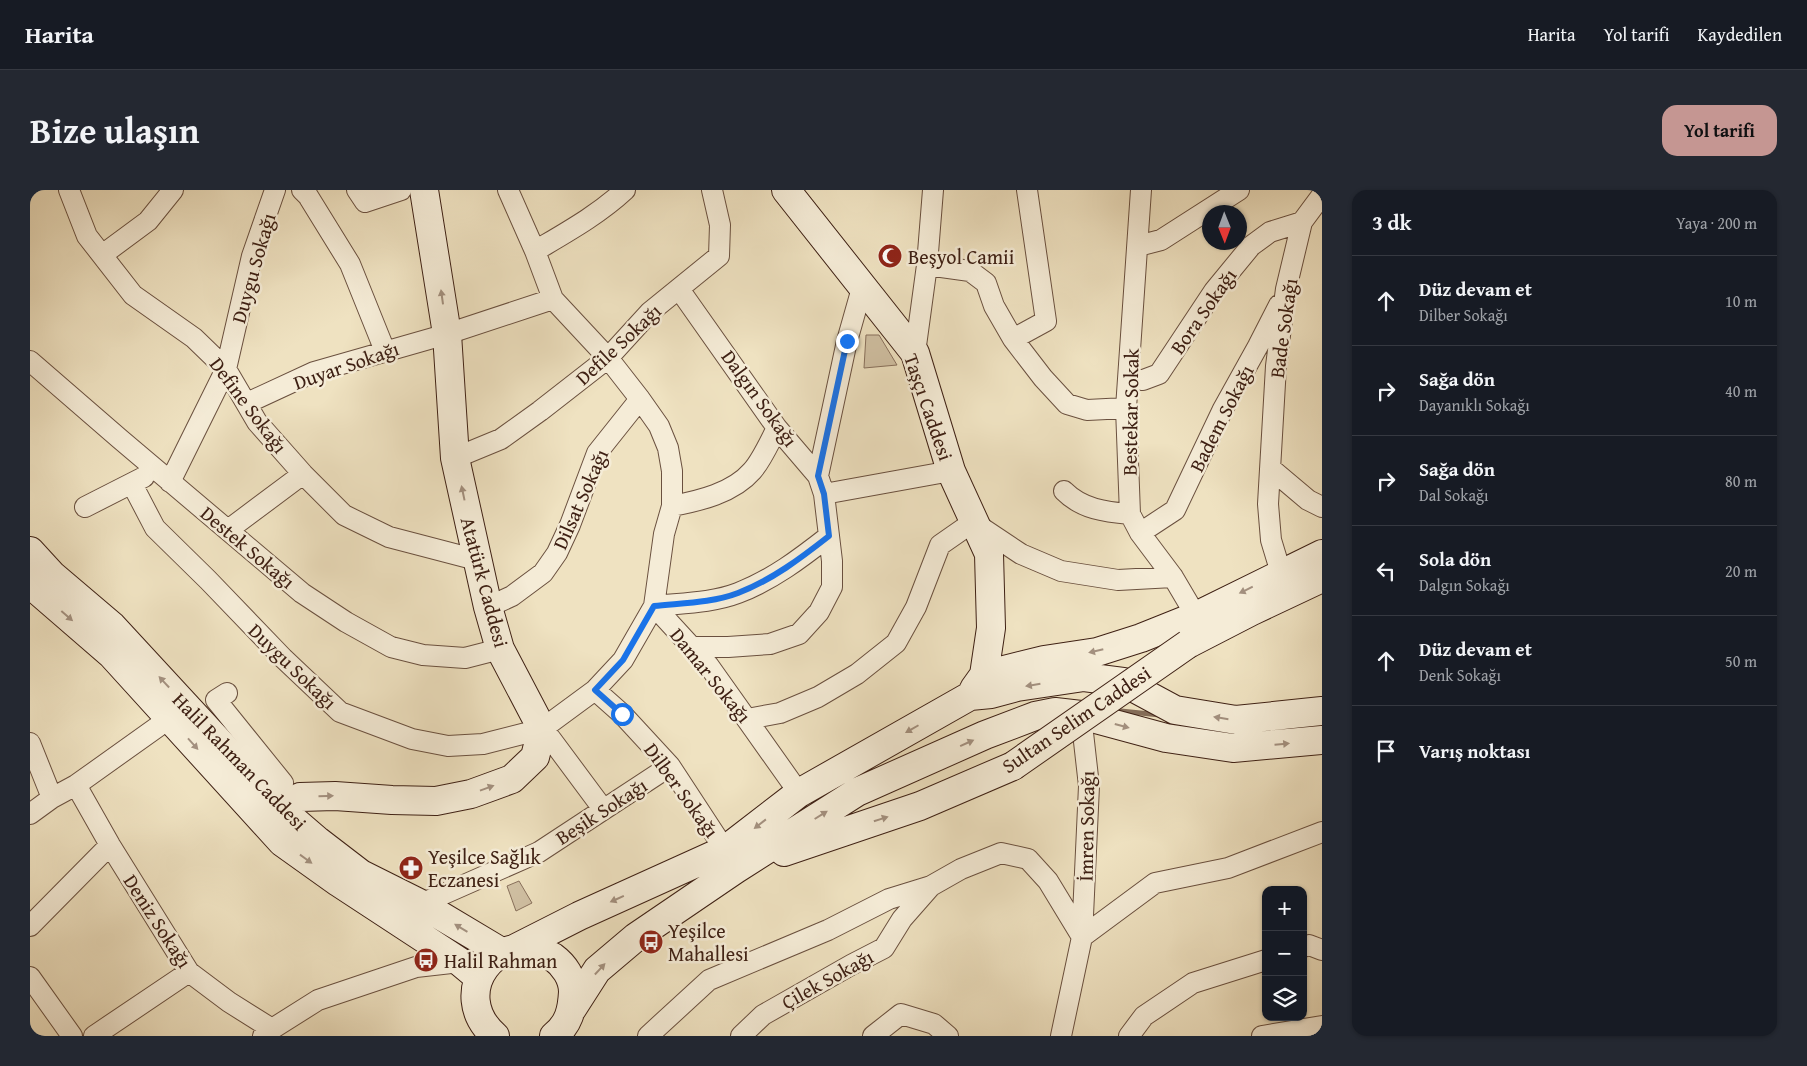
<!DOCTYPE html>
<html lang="tr">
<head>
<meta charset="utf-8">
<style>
  body { margin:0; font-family:"Gentium Book Plus",serif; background:#242831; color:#f1f3f6 }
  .controls { position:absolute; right:15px; bottom:15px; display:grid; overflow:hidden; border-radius:10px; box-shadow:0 1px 4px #0004 }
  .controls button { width:45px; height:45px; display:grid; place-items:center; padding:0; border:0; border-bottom:1px solid #363941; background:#171b24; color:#f1f3f6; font:25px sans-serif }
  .compass { position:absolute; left:1172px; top:15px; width:45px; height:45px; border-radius:50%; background:#171b24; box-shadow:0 1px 4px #0004; rotate:179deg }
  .stop { position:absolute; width:15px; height:15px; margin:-11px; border:4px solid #1a73e8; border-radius:50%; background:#fff }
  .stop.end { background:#1a73e8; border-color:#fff; box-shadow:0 1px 5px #0008 }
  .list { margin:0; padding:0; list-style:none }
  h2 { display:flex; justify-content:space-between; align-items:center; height:65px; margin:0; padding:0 20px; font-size:21px }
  h2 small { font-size:16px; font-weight:400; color:#9ea1a6 }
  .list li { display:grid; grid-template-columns:32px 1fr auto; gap:15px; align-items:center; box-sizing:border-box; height:90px; padding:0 20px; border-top:1px solid #363941 }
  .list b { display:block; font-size:19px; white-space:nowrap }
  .list p { margin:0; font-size:16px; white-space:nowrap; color:#9ea1a6 }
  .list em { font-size:16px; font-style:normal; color:#9ea1a6 }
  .icon { flex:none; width:28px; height:28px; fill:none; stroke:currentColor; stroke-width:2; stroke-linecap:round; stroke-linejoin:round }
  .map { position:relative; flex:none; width:1292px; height:846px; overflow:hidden; border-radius:15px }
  header { display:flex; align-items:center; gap:30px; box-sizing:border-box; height:70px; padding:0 25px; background:#171b24; border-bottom:1px solid #363941 }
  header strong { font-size:24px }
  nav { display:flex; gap:28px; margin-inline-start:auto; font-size:18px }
  .intro { display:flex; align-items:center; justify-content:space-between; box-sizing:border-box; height:120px; padding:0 30px }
  h1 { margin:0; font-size:35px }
  .button { padding:12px 22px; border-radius:15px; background:#c59692; color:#111; font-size:18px; font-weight:700 }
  main { display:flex; gap:30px; padding:0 30px }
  aside { flex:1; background:#171b24; border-radius:15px; box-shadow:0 1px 4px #0004 }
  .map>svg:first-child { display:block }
</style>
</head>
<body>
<header>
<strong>Harita</strong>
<nav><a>Harita</a><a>Yol tarifi</a><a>Kaydedilen</a></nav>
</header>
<div class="intro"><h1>Bize ulaşın</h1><a class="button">Yol tarifi</a></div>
<main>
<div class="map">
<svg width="1292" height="846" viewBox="0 0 1292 846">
  <rect width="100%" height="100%" fill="#efe2c1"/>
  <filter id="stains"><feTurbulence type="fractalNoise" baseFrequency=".004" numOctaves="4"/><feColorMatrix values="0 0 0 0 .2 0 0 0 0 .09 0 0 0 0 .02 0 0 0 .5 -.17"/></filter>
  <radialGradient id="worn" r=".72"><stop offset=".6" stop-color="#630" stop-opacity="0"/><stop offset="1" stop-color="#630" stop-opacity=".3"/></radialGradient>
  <!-- green -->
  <path fill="#d1c1a4" stroke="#88705c" d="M 836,145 L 849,145 L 867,175 L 834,178 Z
    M 489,691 L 502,713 L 486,721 L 477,696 Z"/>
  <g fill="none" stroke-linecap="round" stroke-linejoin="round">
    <!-- stream -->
    <path stroke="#846d58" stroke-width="5" d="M 1081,520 L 1130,525"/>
    <defs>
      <path id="street" d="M 39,0 L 57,46 L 103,105 L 164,148 L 196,179 L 227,232 L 273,284 L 314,325 L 359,347 L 447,370
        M 272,0 L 278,6 L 320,74 L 355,161
        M 327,0 L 335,12 L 371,0
        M 1111,0 L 1096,218 L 1100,324 L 1110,343 L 1143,387 L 1166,426
        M 1108,56 L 1131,50 L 1209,0
        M 505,61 C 537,42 568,25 595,0
        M 72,65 L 118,31 L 143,0
        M 897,75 L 940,81 L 956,93 L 964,116 L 983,149 L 1013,188 L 1037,214 L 1057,220 L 1096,218
        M 649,99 L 747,238 L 788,286 L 794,304 L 802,371 L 802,397 L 789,422 L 769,444 L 740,454 L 698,457 L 662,457
        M 983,149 L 1016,131 L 997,0
        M 885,163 L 897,75 L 903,0
        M 0,171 L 90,249 L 272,403 L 316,432 L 361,457 L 393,465 L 435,468 L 470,459
        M 1099,188 L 1113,190 L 1129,184 L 1184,101 L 1221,56 L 1240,42 L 1272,32
        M 217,213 L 284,182 L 417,144 L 523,109
        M 425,268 L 471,249 L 510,221 L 578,168 L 620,122 L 689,66 L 690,35 L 682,0
        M 1240,278 L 1278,310 L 1292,317
        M 788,286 L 817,151 L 832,98
        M 140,292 L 196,179 L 222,66 L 245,0
        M 102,294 L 125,338 L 178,390 L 253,468 L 310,522 L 382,549 L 418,556 L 453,554 L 512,539 L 565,500 L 593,470 L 624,416 L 634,344 L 642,316 L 642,281 L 638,258 L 629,236 L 610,209 L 578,168 L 523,109 L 505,61 L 478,0
        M 1034,301 C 1052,319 1075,322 1100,324
        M 794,304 L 921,281
        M 642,316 C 669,311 703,303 722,281 C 732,270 740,251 747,238
        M 55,317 L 114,287
        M 198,340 L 273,284
        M 1110,343 L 1145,320 L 1193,219 L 1228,156 L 1249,115
        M 1251,383 L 1241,350 L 1238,314 L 1246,176 L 1256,99 L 1272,32 L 1292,5
        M 624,416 L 679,476 L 769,603
        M 624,416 C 651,413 682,413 708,403 C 742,390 771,368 799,346
        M 458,417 L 482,406 L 513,383 L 527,363 L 540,335 L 567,263 L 610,209
        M 565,500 L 592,524 L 640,576 L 695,660
        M 197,503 L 186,510 L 253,593 L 244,610
        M 1051,525 L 1059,596 L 1052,747
        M 717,529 L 750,523 L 788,507 L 827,484 L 866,453 L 886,417 L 910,355 L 943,332 L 991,364 L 1031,381 L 1088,390 L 1143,387
        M 512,539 L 521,549 L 573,619
        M 0,553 L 22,608
        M 46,595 L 80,655 L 159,782 L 199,812 L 242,839
        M 0,624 L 22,608 L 46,595 L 140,528
        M 391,714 L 509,662 L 640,576
        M 0,736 L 80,655
        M 1273,757 L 1279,755 L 1292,760
        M 0,787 L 42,846
        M 64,846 L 159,782
        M 233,846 L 242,839 L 288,810 L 386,777 L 430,772
        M 618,846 L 679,790 L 798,740 L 859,709 L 901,696
        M 711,846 L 733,825 L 821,775 L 854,758 L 872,729 L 901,696 L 931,679 L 971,663 L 998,669 L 1018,691 L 1052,747
        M 843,846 L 871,824 L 904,834 L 918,846
        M 1031,846 L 1052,747 L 1125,693 L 1198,678 L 1292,642
        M 1099,846 L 1114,826 L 1163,793 L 1236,770
        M 1232,846 L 1292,836"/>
      <path id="secondary" d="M 756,0 L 885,163 L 921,281 L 959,364 L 961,438 L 954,485
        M 0,361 L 22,385 L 82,436 L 252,620 L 288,651 L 331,684 L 391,714 L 473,763
        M 0,394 L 82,465 L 252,652 L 308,692 L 430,772 L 448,787
        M 1158,454 L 1222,421 L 1292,388
        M 944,499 L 954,485 L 1014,470 L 1067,462 L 1111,448 L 1166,426 L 1292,364
        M 252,620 L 256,613 L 270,607 L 305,606 L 362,610 L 406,611 L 441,604 L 482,589 L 505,567 L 512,539 L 470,459 L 458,417 L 425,268 L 417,144 L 394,0
        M 754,662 L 890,616 L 983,576
        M 484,759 L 549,726 L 695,660 L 769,603 L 940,506 L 961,504 L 987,497 L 1054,487 L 1093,492 L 1145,520 L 1206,530 L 1292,521
        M 542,819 L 567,780 L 606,747 L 706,679 L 827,602 L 955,545 L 1005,526 L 1025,522 L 1051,525 L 1136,548 L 1203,558 L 1292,550
        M 465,846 C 416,803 468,733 523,767 C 534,775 543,788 543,802 C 542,820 539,834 524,846"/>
    </defs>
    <!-- street casing -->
    <use href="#street" stroke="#6a503f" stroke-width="22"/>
    <!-- secondary casing -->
    <use href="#secondary" stroke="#3e2014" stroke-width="30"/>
    <!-- street -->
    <use href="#street" stroke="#f5ecd7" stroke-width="20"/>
    <!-- secondary -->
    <use href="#secondary" stroke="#f5ecd7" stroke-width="28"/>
    <defs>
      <path id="secondary-bridge" d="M 983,576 L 1158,454"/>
    </defs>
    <!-- secondary-bridge casing -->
    <use href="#secondary-bridge" stroke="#3e2014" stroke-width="30" stroke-linecap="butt"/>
    <!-- secondary-bridge -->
    <use href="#secondary-bridge" stroke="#f5ecd7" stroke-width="28"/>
  </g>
  <!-- one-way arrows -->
  <defs><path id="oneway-solid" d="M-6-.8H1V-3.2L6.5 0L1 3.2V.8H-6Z" transform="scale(1.25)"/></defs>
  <g fill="#a3907f">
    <use href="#oneway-solid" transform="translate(412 107) rotate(-98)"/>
    <use href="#oneway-solid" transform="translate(433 303) rotate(-102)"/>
    <use href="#oneway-solid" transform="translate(1216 400) rotate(154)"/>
    <use href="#oneway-solid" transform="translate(37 426) rotate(41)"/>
    <use href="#oneway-solid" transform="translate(1066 461) rotate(167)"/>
    <use href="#oneway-solid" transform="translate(134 492) rotate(-133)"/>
    <use href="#oneway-solid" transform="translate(1003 495) rotate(171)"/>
    <use href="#oneway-solid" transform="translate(1191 528) rotate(-171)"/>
    <use href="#oneway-solid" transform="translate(1092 536) rotate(15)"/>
    <use href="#oneway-solid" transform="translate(882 539) rotate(150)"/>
    <use href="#oneway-solid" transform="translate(937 553) rotate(-24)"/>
    <use href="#oneway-solid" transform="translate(163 554) rotate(48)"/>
    <use href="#oneway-solid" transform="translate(1252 554) rotate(-5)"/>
    <use href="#oneway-solid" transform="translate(457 598) rotate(-20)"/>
    <use href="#oneway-solid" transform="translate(296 606) rotate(-1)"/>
    <use href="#oneway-solid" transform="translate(791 625) rotate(-32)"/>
    <use href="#oneway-solid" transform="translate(851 629) rotate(-18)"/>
    <use href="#oneway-solid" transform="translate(730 634) rotate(142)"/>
    <use href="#oneway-solid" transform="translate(276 669) rotate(36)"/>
    <use href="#oneway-solid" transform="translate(587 709) rotate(156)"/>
    <use href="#oneway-solid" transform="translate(431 738) rotate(-149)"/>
    <use href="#oneway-solid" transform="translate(570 779) rotate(-47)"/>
  </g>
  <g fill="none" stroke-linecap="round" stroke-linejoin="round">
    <!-- route -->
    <path stroke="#1a73e8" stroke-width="6" d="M 592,524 L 565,500 L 593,470 L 624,416 C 651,413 682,413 708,403 C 742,390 771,368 799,346 L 794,304 L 788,286 L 817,151"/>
  </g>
  <!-- icons -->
  <defs>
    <symbol id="mosque-disc" viewBox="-11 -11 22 22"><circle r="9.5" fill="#8f2418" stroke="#f5ecd7"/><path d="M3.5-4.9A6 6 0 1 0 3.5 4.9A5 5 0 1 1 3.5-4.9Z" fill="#fff"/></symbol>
    <symbol id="pharmacy-disc" viewBox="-11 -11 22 22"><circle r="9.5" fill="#8f2418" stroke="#f5ecd7"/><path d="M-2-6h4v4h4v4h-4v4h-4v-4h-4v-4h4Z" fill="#fff"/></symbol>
    <symbol id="bus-disc" viewBox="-11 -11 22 22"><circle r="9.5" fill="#8f2418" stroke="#f5ecd7"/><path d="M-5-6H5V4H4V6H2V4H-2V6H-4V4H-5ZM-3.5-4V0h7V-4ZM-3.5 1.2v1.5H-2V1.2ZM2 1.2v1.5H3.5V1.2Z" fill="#fff"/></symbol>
  </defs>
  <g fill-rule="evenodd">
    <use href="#mosque-disc" x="846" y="52" width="28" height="28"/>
    <use href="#pharmacy-disc" x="367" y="664" width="28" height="28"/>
    <use href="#bus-disc" x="607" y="738" width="28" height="28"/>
    <use href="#bus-disc" x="382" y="756" width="28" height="28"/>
  </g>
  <g text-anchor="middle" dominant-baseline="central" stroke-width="5" stroke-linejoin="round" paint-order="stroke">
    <!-- poi labels -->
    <g font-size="20" fill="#3e2014" stroke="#f5ecd7" text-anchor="start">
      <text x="878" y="66">Beşyol Camii</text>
      <text x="398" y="666">Yeşilce Sağlık<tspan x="398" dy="23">Eczanesi</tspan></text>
      <text x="638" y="740">Yeşilce<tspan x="638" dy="23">Mahallesi</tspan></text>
      <text x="414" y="770">Halil Rahman</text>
    </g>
    <!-- street labels -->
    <g font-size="20" fill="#3e2014" stroke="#f5ecd7">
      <text transform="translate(223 78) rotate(-74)">Duygu Sokağı</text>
      <text transform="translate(1173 121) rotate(-55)">Bora Sokağı</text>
      <text transform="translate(1253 138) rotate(-82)">Bade Sokağı</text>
      <text transform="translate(588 154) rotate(-43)">Defile Sokağı</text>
      <text transform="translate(316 175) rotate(-19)">Duyar Sokağı</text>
      <text transform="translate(730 208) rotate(54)">Dalgın Sokağı</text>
      <text transform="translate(219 215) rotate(53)">Define Sokağı</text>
      <text transform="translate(899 217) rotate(71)">Taşçı Caddesi</text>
      <text transform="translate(1100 222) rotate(-89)">Bestekar Sokak</text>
      <text transform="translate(1191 228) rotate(-63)">Badem Sokağı</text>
      <text transform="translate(550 309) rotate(-66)">Dilsat Sokağı</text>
      <text transform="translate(218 357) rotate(40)">Destek Sokağı</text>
      <text transform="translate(455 392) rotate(75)">Atatürk Caddesi</text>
      <text transform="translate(263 476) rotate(44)">Duygu Sokağı</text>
      <text transform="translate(681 485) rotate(51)">Damar Sokağı</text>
      <text transform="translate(1046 529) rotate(-34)">Sultan Selim Caddesi</text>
      <text transform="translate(210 571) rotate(46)">Halil Rahman Caddesi</text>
      <text transform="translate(652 600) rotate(54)">Dilber Sokağı</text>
      <text transform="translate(571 621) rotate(-33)">Beşik Sokağı</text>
      <text transform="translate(1056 636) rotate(-89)">İmren Sokağı</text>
      <text transform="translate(128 731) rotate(57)">Deniz Sokağı</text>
      <text transform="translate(797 789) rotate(-29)">Çilek Sokağı</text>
    </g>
  </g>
  <rect width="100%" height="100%" filter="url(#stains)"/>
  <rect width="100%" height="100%" fill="url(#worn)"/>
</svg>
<div class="controls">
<button>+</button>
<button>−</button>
<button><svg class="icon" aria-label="layers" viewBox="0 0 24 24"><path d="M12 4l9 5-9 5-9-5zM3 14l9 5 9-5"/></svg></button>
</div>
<svg class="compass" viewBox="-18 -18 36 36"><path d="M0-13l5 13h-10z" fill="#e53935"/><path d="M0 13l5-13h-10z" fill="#9ea1a6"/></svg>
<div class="stop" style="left:592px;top:524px"></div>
<div class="stop end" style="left:817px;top:151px"></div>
</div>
<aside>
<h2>3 dk<small>Yaya · 200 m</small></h2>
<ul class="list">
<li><svg class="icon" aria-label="ahead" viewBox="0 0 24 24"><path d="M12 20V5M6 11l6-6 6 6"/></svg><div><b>Düz devam et</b><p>Dilber Sokağı</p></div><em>10 m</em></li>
<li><svg class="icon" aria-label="right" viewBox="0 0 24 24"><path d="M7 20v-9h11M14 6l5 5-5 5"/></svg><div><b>Sağa dön</b><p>Dayanıklı Sokağı</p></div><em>40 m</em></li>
<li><svg class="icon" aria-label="right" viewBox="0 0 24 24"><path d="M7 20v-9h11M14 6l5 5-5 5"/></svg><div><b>Sağa dön</b><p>Dal Sokağı</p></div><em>80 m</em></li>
<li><svg class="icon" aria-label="left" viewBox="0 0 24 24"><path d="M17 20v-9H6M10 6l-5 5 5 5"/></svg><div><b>Sola dön</b><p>Dalgın Sokağı</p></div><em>20 m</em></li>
<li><svg class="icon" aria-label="ahead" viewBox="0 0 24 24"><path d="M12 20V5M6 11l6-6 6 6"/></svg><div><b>Düz devam et</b><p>Denk Sokağı</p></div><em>50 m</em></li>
<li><svg class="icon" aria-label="arrive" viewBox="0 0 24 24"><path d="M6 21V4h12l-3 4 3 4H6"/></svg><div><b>Varış noktası</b></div></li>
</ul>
</aside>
</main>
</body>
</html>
